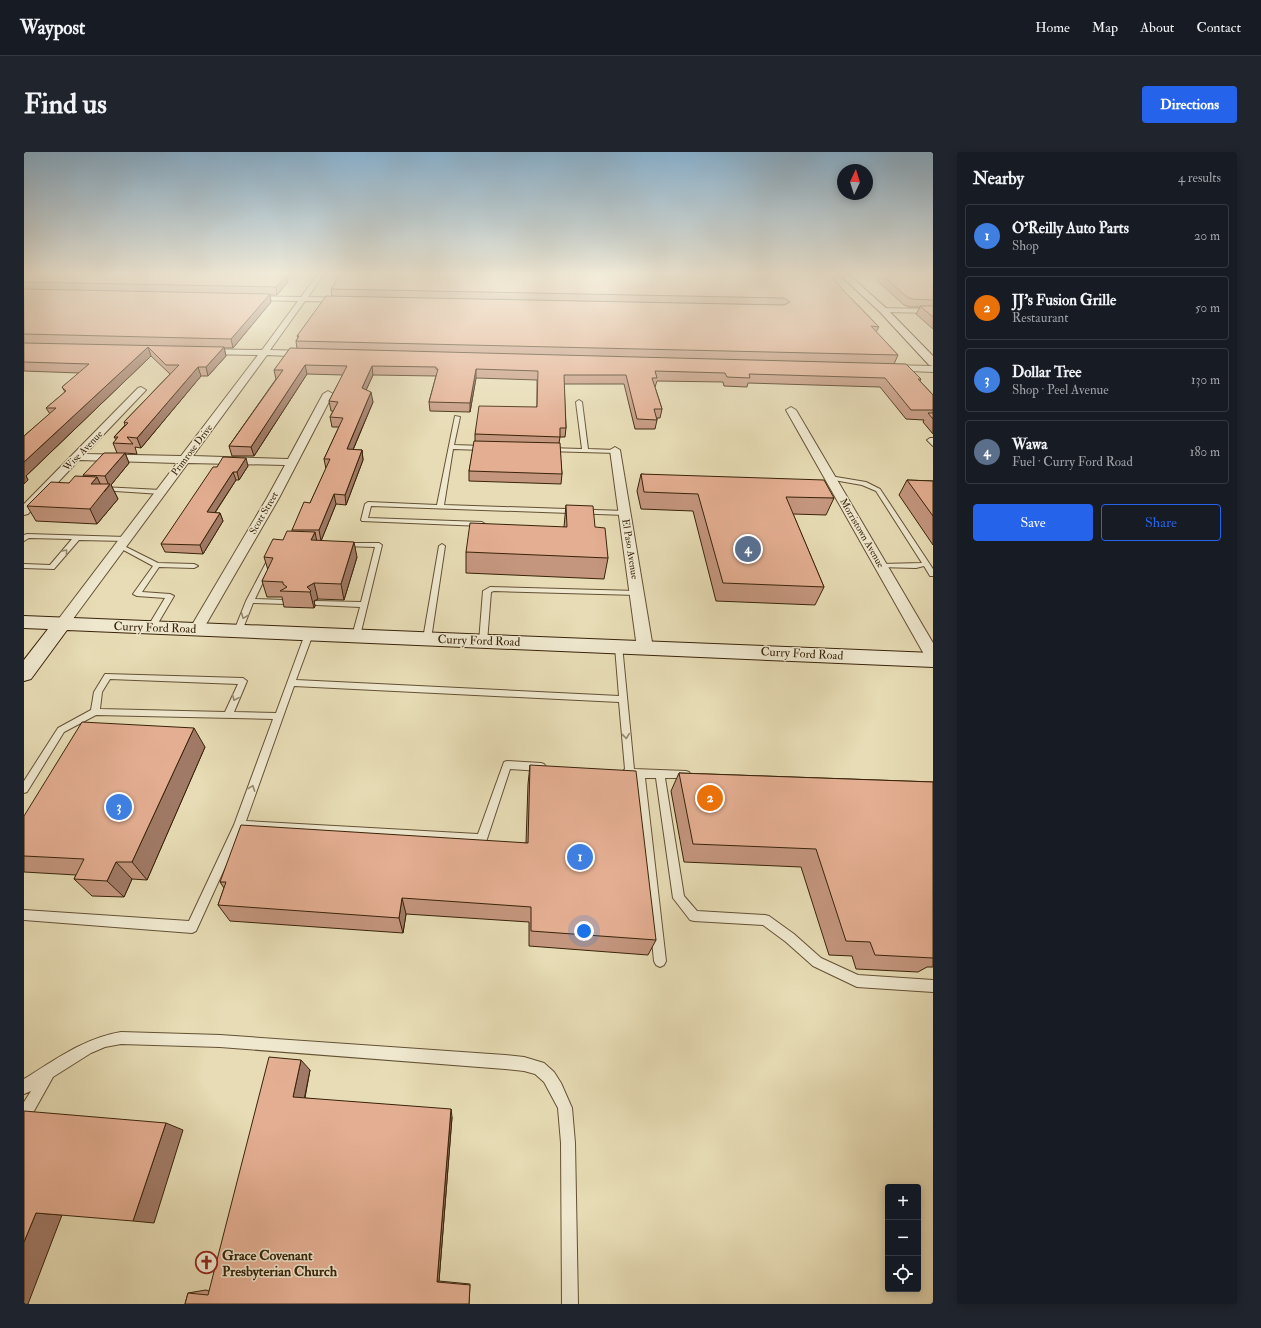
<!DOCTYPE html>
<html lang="en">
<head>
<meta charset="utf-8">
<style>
  body { margin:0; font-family:"IM FELL Double Pica",serif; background:#20242c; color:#f1f3f6 }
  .controls { position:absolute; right:12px; bottom:12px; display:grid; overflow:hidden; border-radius:4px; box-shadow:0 2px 10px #0003 }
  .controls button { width:36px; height:36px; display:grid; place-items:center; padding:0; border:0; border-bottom:1px solid #363941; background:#171b24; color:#f1f3f6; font:20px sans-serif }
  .compass { position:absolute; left:813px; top:12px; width:36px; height:36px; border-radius:50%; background:#171b24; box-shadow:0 2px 10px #0003; rotate:4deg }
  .you { position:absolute; left:560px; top:779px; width:14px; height:14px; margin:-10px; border:3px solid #fff; border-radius:50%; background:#1a73e8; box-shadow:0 0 0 6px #1a73e833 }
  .badge { display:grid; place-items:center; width:26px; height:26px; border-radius:50%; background:#2563eb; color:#fff; font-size:13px; font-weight:700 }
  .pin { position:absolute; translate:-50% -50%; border:2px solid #fff; box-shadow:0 1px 4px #0006 }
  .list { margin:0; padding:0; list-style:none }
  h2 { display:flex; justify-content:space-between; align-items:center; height:52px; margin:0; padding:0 16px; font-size:17px }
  h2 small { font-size:13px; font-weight:400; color:#9ea1a6 }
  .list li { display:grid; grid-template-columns:26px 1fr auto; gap:12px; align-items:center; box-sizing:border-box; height:64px; margin:0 8px 8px; padding:0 8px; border:1px solid #363941; border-radius:4px }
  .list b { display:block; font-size:15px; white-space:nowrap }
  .list p { margin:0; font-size:13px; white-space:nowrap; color:#9ea1a6 }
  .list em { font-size:13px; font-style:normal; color:#9ea1a6 }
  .actions { display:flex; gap:8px; padding:12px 16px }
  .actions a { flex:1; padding:9px 0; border:1px solid #2563eb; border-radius:4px; text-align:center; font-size:14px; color:#2563eb }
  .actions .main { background:#2563eb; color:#fff }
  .icon { flex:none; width:22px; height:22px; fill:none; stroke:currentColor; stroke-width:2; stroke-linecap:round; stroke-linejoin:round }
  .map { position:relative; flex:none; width:909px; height:1152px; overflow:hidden; border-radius:4px }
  header { display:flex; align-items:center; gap:24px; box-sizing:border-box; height:56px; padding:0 20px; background:#171b24; border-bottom:1px solid #363941 }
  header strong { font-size:19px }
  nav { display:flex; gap:22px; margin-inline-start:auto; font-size:14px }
  .intro { display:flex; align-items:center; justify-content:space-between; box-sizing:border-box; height:96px; padding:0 24px }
  h1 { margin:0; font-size:28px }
  .button { padding:10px 18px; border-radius:4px; background:#2563eb; color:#fff; font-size:14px; font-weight:700 }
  main { display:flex; gap:24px; padding:0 24px }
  aside { flex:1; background:#171b24; border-radius:4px; box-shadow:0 2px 10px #0003 }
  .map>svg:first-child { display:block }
</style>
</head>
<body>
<header>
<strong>Waypost</strong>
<nav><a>Home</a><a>Map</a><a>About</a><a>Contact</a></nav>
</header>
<div class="intro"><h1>Find us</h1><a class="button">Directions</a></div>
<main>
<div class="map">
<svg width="909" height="1152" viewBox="0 0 909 1152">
  <rect width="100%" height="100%" fill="#e7dcb5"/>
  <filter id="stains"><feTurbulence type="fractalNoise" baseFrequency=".005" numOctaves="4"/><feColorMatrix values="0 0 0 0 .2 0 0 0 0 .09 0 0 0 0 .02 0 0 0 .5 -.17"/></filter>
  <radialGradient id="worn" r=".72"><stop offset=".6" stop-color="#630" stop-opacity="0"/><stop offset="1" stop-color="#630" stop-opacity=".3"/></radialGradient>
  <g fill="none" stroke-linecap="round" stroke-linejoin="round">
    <defs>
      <path id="lane" d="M 555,248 L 558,250 L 564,297 L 591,298 L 593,299 L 593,301 L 522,299 L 522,297 L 524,296 L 558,297 L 552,250 Z
        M 431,264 L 436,265 L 430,293 L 459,294 L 462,296 L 459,298 L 429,297 L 420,353 L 601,359 L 604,361 L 601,363 L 347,354 L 344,366 L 458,370 L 461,372 L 458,374 L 338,369 L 337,368 L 341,352 L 344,350 L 413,353 Z
        M 906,286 L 909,286 L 909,294 L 903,288 Z
        M 806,324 L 842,330 L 856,337 L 909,417 L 909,424 L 906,424 L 900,414 L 892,416 L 855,415 L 855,413 L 857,412 L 898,411 L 852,339 L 838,333 L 804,327 L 803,326 Z
        M 78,335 L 137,338 L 140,340 L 137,342 L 76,338 L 76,336 Z
        M 3,382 L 102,385 L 105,387 L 102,389 L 55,388 L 30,417 L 0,416 L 0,412 L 26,413 L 48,387 L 5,386 L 0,389 L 0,383 Z
        M 320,391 L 355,391 L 358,393 L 336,484 L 332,487 L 328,484 L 336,455 L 292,453 L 288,451 L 292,449 L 337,450 L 351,395 L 318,394 L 318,392 Z
        M 96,392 L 134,411 L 170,412 L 174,414 L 170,416 L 135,415 L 118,440 L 146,442 L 150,444 L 130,478 L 124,478 L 123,476 L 141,446 L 113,444 L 109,442 L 129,414 L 94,395 L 94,393 Z
        M 418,392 L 421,394 L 407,487 L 403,490 L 399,487 L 415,394 Z
        M 248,403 L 251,405 L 231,447 L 262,448 L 266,450 L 262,452 L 229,451 L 218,479 L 214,482 L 211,481 L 210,479 L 222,449 L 245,405 Z
        M 466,435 L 613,439 L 617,441 L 613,443 L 470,439 L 467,440 L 463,490 L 459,493 L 455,490 L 459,439 Z
        M 285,479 L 289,482 L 272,528 L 595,544 L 591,495 L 592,493 L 598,493 L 610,617 L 662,619 L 665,620 L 667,623 L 665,626 L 641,626 L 660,744 L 673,759 L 741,763 L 745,764 L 770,782 L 797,806 L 834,823 L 909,828 L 909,840 L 833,835 L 789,814 L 762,790 L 739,773 L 670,769 L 666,768 L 649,746 L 632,626 L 621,626 L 642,809 L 640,813 L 636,815 L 632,813 L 630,809 L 612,625 L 599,624 L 597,621 L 601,617 L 595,550 L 270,534 L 222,669 L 454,682 L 480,610 L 483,609 L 517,611 L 520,612 L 522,615 L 520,618 L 517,619 L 486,617 L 463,687 L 462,690 L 458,692 L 218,678 L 172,779 L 168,781 L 0,768 L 0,758 L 165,769 L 210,673 L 249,567 L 72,563 L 40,580 L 3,640 L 0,641 L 0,629 L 34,576 L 67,558 L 70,540 L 81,522 L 219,526 L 223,529 L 210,560 L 252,561 L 281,482 ZM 86,527 L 214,532 L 201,560 L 76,557 L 78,540 Z
        M 97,880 L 196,883 L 481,903 L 500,905 L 520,911 L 530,920 L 537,931 L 548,956 L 551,991 L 554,1152 L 538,1152 L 537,991 L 534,956 L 520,930 L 511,922 L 500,919 L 481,917 L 196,895 L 97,892 L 81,895 L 67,901 L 29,925 L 5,968 L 0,970 L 0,950 L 7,939 L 0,942 L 0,927 C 31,908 60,886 97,880 Z"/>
      <path id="street" d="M 294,122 L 300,122 L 284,145 L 322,146 L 326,148 L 322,150 L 281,149 L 246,198 L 286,199 L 290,202 L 286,205 L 243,203 L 169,304 L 264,307 L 299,242 L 304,239 L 309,242 L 255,346 L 177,481 L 172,483 L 167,481 L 165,478 L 243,346 L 261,313 L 164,311 L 43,475 L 38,477 L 33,475 L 31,472 L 33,469 L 153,311 L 55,308 L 4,362 L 0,363 L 0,352 L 114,236 L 117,235 L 122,238 L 61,302 L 157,304 L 234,203 L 178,202 L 174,199 L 175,197 L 238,198 L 274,149 L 224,148 L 220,146 L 221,144 L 277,145 Z
        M 856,156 L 909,157 L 909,161 L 859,160 L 855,158 Z
        M 864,213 L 909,214 L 909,220 L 861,218 L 860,216 Z
        M 767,255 L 772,258 L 909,491 L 909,509 L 904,508 L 901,504 L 762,258 Z
        M 591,295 L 596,298 L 629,496 L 626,500 L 621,501 L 616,500 L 613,496 L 586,298 Z"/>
      <path id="secondary" d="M 815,122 L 824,122 L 862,156 L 909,204 L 909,214 L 905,213 L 856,160 Z
        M 0,464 L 909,501 L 909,515 L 43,478 L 7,527 L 0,529 L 0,508 L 24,477 L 0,476 Z"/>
    </defs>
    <!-- lane casing -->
    <use href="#lane" stroke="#645134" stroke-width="2"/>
    <!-- street casing -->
    <use href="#street" stroke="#645134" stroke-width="2"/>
    <!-- secondary casing -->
    <use href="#secondary" stroke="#392309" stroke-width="2"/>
    <!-- lane -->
    <use href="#lane" fill="#efe8cf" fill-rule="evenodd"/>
    <!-- street -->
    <use href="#street" fill="#efe8cf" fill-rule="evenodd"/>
    <!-- secondary -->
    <use href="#secondary" fill="#efe8cf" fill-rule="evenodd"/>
  </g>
  <!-- wall -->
  <path fill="#c4967e" stroke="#392309" d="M 0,122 L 269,122 L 263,128 L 264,130 L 253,143 L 246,143 L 247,150 L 209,196 L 200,196 L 202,204 L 184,224 L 177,224 L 117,296 L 111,295 L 113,302 L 101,301 L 105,311 L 87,333 L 94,347 L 73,372 L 12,369 L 3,354 L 45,331 L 60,325 L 59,323 L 93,301 L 89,291 L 92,288 L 90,285 L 101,273 L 100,270 L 146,222 L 127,204 L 2,324 L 4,328 L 0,332 L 0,284 L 26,262 L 22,256 L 41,240 L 38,235 L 55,221 L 0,219 Z
    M 846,122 L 909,122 L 909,177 L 892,162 L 896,155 L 885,155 L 880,153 Z
    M 307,137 L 819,138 L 855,175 L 852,180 L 874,203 L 870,212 L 897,227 L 896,229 L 909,243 L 909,282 L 899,270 L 900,268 L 882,267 L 856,235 L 724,231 L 723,235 L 700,234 L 699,230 L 633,229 L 631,235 L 638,257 L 636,266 L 633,266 L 633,268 L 631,277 L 611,277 L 600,232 L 540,232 L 542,276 L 541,285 L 536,285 L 535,291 L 538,322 L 537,332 L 445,329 L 445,319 L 451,289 L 451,282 L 513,255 L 513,228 L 452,226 L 446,260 L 406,259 L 405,250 L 412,224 L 349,223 L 342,238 L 349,250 L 329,298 L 338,298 L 339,308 L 322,353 L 312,352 L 297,389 L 333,405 L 320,448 L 294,447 L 290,449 L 291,454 L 290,456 L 260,455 L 258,445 L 243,445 L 238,429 L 244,418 L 240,405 L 268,380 L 268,378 L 286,351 L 302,317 L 300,307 L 315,275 L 308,275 L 306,265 L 309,259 L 307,259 L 305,249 L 319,223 L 283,222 L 230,304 L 208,304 L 205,294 L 252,227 L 250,218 L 273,197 L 272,189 L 274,186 L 273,184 L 308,144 Z
    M 224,314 L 215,328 L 212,328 L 191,361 L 196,361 L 199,369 L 179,402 L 141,400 L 137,392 L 193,315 Z
    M 617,322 L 810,346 L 802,363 L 769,362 L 800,435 L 791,453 L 692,449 L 669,359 L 617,357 L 613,339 Z
    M 883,328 L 909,329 L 909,393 L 875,343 Z
    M 542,353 L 571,375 L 584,406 L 580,427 L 442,421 L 442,400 L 540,375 Z
    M 181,595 L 123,728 L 108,727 L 100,745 L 68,744 L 50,727 L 52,723 L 0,720 L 0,664 Z
    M 506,613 L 632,788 L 624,803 L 505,794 L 505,770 L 382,762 L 379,781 L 206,769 L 194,753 L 200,736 L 196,730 L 502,691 L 504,632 Z
    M 655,621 L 909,630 L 909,815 L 903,815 L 894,820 L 832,817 L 828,804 L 805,803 L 777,715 L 660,710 L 647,639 Z
    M 286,918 L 281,946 L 428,965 L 415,1129 L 446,1132 L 445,1152 L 161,1152 L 164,1141 L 182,1138 L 185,1139 Z"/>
  <!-- shaded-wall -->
  <path fill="#a07a66" stroke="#392309" d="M 261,122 L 269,122 L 263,128 L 264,130 L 253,143 L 252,135 Z
    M 246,142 L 247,150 L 209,196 L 207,187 Z
    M 124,195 L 127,204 L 2,324 L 4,328 L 0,332 L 0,310 Z
    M 200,195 L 202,204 L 184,224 L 182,215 Z
    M 281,213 L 283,222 L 230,304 L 227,295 Z
    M 348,214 L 349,223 L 339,245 L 338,236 Z
    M 174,215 L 177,224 L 117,296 L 113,286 Z
    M 452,217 L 452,226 L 446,260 L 446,251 Z
    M 347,240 L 349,250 L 325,307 L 323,297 Z
    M 338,298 L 339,308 L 322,353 L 321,343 Z
    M 101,301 L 105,311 L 87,333 L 94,347 L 73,372 L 66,357 L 67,332 L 73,325 L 80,340 L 85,334 L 81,324 Z
    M 222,306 L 224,314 L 215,328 L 213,320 Z
    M 209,320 L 212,328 L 186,368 L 183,360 Z
    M 310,342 L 312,352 L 297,389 L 295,378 Z
    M 196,361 L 199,369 L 179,402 L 176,393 Z
    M 291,380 L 294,395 L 287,388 Z
    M 330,390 L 333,405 L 320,448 L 317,432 Z
    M 290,431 L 294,447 L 290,449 L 291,454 L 290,456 L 286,440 L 283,435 Z
    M 170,576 L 181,595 L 123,728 L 108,710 Z
    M 92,710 L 108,727 L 100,745 L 83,729 Z
    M 378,746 L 382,762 L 379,781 L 375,766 Z
    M 277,908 L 286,918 L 279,953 L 269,945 Z
    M 427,957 L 428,965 L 415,1129 L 413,1130 Z
    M 142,971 L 159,978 L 130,1071 L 109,1069 Z
    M 12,1061 L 38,1063 L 4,1152 L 0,1152 L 0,1090 Z"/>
  <!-- building -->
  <path fill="#e4ae92" stroke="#392309" d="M 0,122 L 261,122 L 260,123 L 262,123 L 252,135 L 0,130 Z
    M 316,122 L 806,122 L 819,138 L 855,175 L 847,174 L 874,203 L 272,189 L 275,184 L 273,184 L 302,144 L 760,153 L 766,150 L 760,146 L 307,137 Z
    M 857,122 L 909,122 L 909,148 L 888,147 L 883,145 Z
    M 0,137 L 246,142 L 207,187 L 0,182 Z
    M 896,154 L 909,154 L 909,165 Z
    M 0,191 L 200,195 L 182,215 L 174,215 L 113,286 L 103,285 L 109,292 L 89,291 L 94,285 L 90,285 L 104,271 L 100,270 L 155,213 L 142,213 L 124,195 L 0,310 L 0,284 L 32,256 L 22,256 L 42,239 L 38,235 L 65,212 L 0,210 Z
    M 266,196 L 882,212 L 897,227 L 894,227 L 909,243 L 909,258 L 887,258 L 861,226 L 725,222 L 726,226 L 703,225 L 701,221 L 631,219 L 633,226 L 628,226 L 638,257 L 630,257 L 633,268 L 613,267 L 602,223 L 540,223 L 542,276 L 536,276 L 536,285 L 451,282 L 455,254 L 513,255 L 514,219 L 452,217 L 446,251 L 405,250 L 414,217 L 412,217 L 412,215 L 348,214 L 338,236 L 347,240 L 323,297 L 338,298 L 321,343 L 310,342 L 295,378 L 268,378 L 280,350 L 286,351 L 306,307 L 300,307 L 319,266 L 306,265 L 314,250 L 305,249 L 323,214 L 281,213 L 227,295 L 205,294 L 259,218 L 250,218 Z
    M 904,261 L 909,261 L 909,267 Z
    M 450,289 L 536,291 L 538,322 L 445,319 Z
    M 80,301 L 101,301 L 81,324 L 59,323 Z
    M 199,305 L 222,306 L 213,320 L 209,320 L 183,360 L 196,361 L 176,393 L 137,392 L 189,315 L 193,315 Z
    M 617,322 L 800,328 L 810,346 L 762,345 L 800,435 L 699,431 L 674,342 L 620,340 Z
    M 51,324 L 73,325 L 67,332 L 86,332 L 66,357 L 3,354 L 27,330 L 45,331 Z
    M 883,328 L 909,329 L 909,364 Z
    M 542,353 L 569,354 L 571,375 L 581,376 L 584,406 L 442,400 L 446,371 L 543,375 Z
    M 263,379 L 291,380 L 287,388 L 330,390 L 317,432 L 290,431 L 283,435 L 287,439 L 286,440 L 256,439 L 263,435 L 259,432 L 259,430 L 238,429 L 249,406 L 240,405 L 249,387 L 259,388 Z
    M 58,570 L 170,576 L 108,710 L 92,710 L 83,729 L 50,727 L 60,707 L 0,704 L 0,664 Z
    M 506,613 L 612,619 L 632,788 L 507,779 L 507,755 L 378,746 L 375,766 L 194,753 L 202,730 L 196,730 L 217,673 L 504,691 Z
    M 655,621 L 909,630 L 909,806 L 851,803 L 846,790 L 822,789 L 792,697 L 669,692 Z
    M 245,905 L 277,908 L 269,945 L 427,957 L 413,1130 L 446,1133 L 445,1152 L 161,1152 L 164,1141 L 184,1143 Z
    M 0,959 L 142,971 L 109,1069 L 12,1061 L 0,1090 Z"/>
  <!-- one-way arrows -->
  <defs><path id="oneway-chevron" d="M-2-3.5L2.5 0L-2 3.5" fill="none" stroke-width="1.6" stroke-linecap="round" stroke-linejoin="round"/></defs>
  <g stroke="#94866c">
    <use href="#oneway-chevron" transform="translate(41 400) rotate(-50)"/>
    <use href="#oneway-chevron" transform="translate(220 464) rotate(112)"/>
    <use href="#oneway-chevron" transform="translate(211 546) rotate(114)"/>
    <use href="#oneway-chevron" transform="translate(602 584) rotate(84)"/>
    <use href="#oneway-chevron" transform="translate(228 636) rotate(-70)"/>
  </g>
  <!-- sky -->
  <linearGradient id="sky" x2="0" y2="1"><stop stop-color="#8ab6d6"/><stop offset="0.43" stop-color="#f4efde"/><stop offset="1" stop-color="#f4efde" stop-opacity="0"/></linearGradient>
  <rect width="909" height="283" fill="url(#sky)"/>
  <!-- icons -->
  <defs>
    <symbol id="church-ring" viewBox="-11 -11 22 22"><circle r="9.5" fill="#efe8cf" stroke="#8f2418" stroke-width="1.5"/><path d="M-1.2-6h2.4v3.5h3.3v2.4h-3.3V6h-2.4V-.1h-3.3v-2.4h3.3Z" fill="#8f2418"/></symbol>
  </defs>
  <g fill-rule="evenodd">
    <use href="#church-ring" x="170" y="1098" width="25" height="25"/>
  </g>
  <g text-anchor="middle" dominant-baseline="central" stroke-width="3" stroke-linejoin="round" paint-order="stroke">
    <!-- far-street labels -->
    <g font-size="10" fill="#392309" stroke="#efe8cf">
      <text transform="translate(168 298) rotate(-53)">Primrose Drive</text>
      <text transform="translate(59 299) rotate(-46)">Wise Avenue</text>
      <text transform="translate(240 361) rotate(-60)">Scott Street</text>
      <text transform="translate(838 381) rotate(60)">Morristown Avenue</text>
      <text transform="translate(606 397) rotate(81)">El Paso Avenue</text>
    </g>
    <!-- street labels -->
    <g font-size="12" fill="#392309" stroke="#efe8cf">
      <text transform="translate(131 476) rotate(2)">Curry Ford Road</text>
      <text transform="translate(455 489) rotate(2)">Curry Ford Road</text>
      <text transform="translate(778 502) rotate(3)">Curry Ford Road</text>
    </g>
    <!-- near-poi labels -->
    <g font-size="14" font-weight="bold" fill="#392309" stroke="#efe8cf" text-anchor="start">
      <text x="198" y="1103">Grace Covenant<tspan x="198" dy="16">Presbyterian Church</tspan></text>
    </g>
  </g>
  <rect width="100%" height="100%" filter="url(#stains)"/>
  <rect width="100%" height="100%" fill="url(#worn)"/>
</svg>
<div class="controls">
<button>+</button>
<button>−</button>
<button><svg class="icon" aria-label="locate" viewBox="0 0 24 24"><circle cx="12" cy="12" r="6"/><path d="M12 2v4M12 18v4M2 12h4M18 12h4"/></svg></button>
</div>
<svg class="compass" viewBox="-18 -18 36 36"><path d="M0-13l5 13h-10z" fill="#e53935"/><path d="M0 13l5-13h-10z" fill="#9ea1a6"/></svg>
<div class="you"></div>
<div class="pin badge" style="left:556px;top:705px;background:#3f7fe0">1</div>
<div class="pin badge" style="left:686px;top:646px;background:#e8710a">2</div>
<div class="pin badge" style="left:95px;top:655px;background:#3f7fe0">3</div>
<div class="pin badge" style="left:724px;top:397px;background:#5c6f8a">4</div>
</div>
<aside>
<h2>Nearby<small>4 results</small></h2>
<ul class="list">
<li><span class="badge" style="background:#3f7fe0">1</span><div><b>O'Reilly Auto Parts</b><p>Shop</p></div><em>20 m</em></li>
<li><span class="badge" style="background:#e8710a">2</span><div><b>JJ's Fusion Grille</b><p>Restaurant</p></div><em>50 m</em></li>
<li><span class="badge" style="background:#3f7fe0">3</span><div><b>Dollar Tree</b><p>Shop · Peel Avenue</p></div><em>130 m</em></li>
<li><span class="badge" style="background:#5c6f8a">4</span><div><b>Wawa</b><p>Fuel · Curry Ford Road</p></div><em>180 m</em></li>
</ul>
<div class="actions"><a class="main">Save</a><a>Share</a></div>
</aside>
</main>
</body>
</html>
